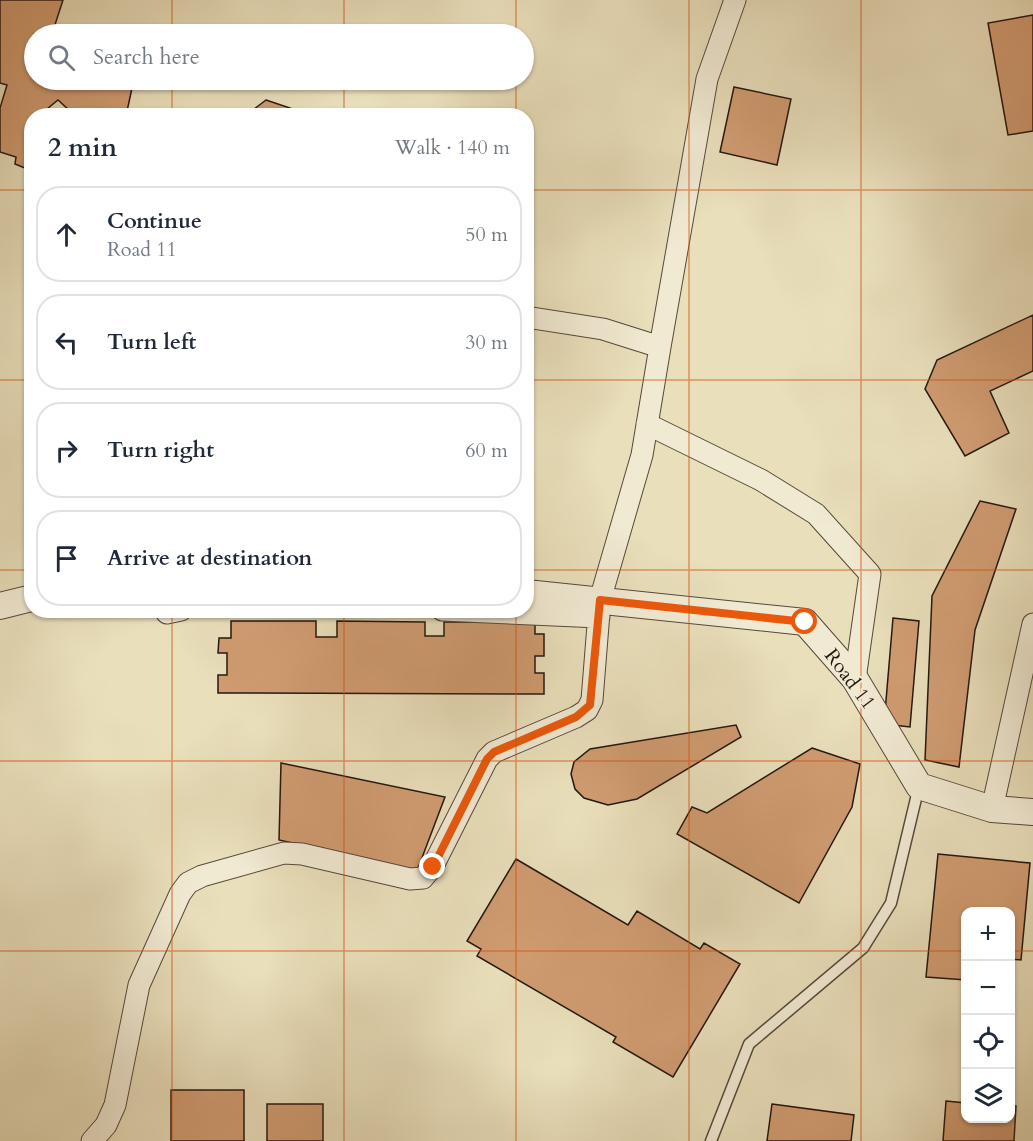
<!DOCTYPE html>
<html lang="en">
<head>
<meta charset="utf-8">
<style>
  body { margin:0; font-family:Cardo,serif; background:#f2f2f3; color:#1f2937 }
  .controls { position:absolute; right:18px; bottom:18px; display:grid; overflow:hidden; border-radius:12px; box-shadow:0 2px 4px #0004 }
  .controls button { width:54px; height:54px; display:grid; place-items:center; padding:0; border:0; border-bottom:2px solid #e0e1e3; background:#fff; color:#1f2937; font:30px sans-serif }
  .stop { position:absolute; width:18px; height:18px; margin:-14px; border:4px solid #ea580c; border-radius:50%; background:#fff }
  .stop.end { background:#ea580c; border-color:#fff; box-shadow:0 2px 6px #0008 }
  .list { margin:0; padding:0; list-style:none }
  h2 { display:flex; justify-content:space-between; align-items:center; height:78px; margin:0; padding:0 24px; font-size:26px }
  h2 small { font-size:20px; font-weight:400; color:#747a83 }
  .list li { display:grid; grid-template-columns:39px 1fr auto; gap:18px; align-items:center; box-sizing:border-box; height:96px; margin:0 12px 12px; padding:0 12px; border:2px solid #e0e1e3; border-radius:24px }
  .list b { display:block; font-size:22px; white-space:nowrap }
  .list p { margin:0; font-size:20px; white-space:nowrap; color:#747a83 }
  .list em { font-size:20px; font-style:normal; color:#747a83 }
  .icon { flex:none; width:33px; height:33px; fill:none; stroke:currentColor; stroke-width:2; stroke-linecap:round; stroke-linejoin:round }
  .map { position:relative; flex:none; width:1033px; height:1141px; overflow:hidden }
  .search { position:absolute; background:#fff; box-shadow:0 2px 4px #0004; left:24px; top:24px; width:510px; height:66px; display:flex; align-items:center; gap:15px; box-sizing:border-box; padding:0 21px; border-radius:33px; color:#747a83; font-size:22px }
  .panel { position:absolute; background:#fff; box-shadow:0 2px 4px #0004; left:24px; top:108px; width:510px; height:510px; border-radius:24px }
  .map>svg:first-child { display:block }
</style>
</head>
<body>
<div class="map">
<svg width="1033" height="1141" viewBox="0 0 1033 1141">
  <rect width="100%" height="100%" fill="#e9dfbb"/>
  <filter id="stains"><feTurbulence type="fractalNoise" baseFrequency=".00333" numOctaves="4"/><feColorMatrix values="0 0 0 0 .2 0 0 0 0 .09 0 0 0 0 .02 0 0 0 .5 -.17"/></filter>
  <radialGradient id="worn" r=".72"><stop offset=".6" stop-color="#630" stop-opacity="0"/><stop offset="1" stop-color="#630" stop-opacity=".3"/></radialGradient>
  <!-- building -->
  <path fill="#d09b71" stroke="#241710" stroke-width="1.5" d="M 0,0 L 63,0 L 52,34 L 34,34 L 34,80 L 113,80 L 113,82 L 132,88 L 126,116 L 93,116 L 70,111 L 58,100 L 47,109 L 50,116 L 32,116 L 32,171 L 15,164 L 16,157 L 0,152 L 0,108 L 7,85 L 0,83 Z
    M 1033,15 L 1033,131 L 1008,135 L 988,23 Z
    M 734,87 L 791,99 L 777,165 L 720,152 Z
    M 266,100 L 293,109 L 295,116 L 245,116 Z
    M 1033,315 L 1033,371 L 990,391 L 1009,433 L 965,456 L 925,389 L 937,360 Z
    M 980,501 L 1016,509 L 975,630 L 959,767 L 925,760 L 932,596 Z
    M 893,618 L 919,621 L 910,727 L 884,724 Z
    M 231,621 L 316,621 L 316,637 L 337,637 L 337,621 L 425,622 L 425,636 L 444,636 L 444,622 L 535,622 L 535,634 L 544,634 L 544,656 L 535,656 L 535,673 L 544,673 L 544,694 L 218,693 L 218,675 L 227,675 L 227,653 L 218,653 L 219,638 L 231,638 Z
    M 736,725 L 741,737 L 637,799 L 608,805 L 584,798 L 575,789 L 571,774 L 574,762 L 590,749 Z
    M 812,748 L 860,764 L 852,807 L 799,903 L 677,834 L 692,807 L 707,813 Z
    M 281,763 L 445,797 L 417,871 L 279,840 Z
    M 938,854 L 1030,863 L 1021,960 L 1010,959 L 1010,912 L 966,912 L 966,980 L 926,977 Z
    M 516,859 L 628,925 L 637,911 L 700,949 L 704,943 L 740,964 L 673,1077 L 613,1042 L 616,1037 L 477,956 L 481,949 L 467,941 Z
    M 171,1090 L 244,1090 L 244,1141 L 171,1141 Z
    M 946,1101 L 966,1103 L 966,1118 L 1010,1118 L 1010,1106 L 1016,1106 L 1014,1141 L 943,1141 Z
    M 267,1104 L 323,1104 L 323,1141 L 267,1141 Z
    M 772,1104 L 854,1115 L 851,1141 L 767,1141 Z"/>
  <g fill="none" stroke-linecap="round" stroke-linejoin="round">
    <defs>
      <path id="service" d="M 711,1141 L 749,1044 L 863,948 L 891,903 L 919,786"/>
      <path id="minor" d="M 526,317 L 603,329 L 660,347 L 707,79 L 735,0
        M 647,424 L 761,480 L 816,514 L 870,574 L 855,679
        M 442,610 L 599,617
        M 167,613 L 181,610
        M 992,809 L 1033,624
        M 92,1141 L 106,1125 L 115,1105 L 139,985 L 180,894 L 188,883 L 202,876 L 284,853 L 302,854 L 410,879 L 423,878 L 433,866 L 487,759 L 494,752 L 576,717 L 587,710 L 592,700 L 600,600 L 642,455 L 660,347"/>
      <path id="tertiary" d="M 526,593 L 805,622 L 855,679 L 919,786 L 992,809 L 1033,812
        M 0,606 L 32,598"/>
    </defs>
    <!-- service casing -->
    <use href="#service" stroke="#55493b" stroke-width="13"/>
    <!-- minor casing -->
    <use href="#minor" stroke="#55493b" stroke-width="23"/>
    <!-- tertiary casing -->
    <use href="#tertiary" stroke="#55493b" stroke-width="28"/>
    <!-- service -->
    <use href="#service" stroke="#f1ead3" stroke-width="10"/>
    <!-- minor -->
    <use href="#minor" stroke="#f1ead3" stroke-width="21"/>
    <!-- tertiary -->
    <use href="#tertiary" stroke="#f1ead3" stroke-width="26"/>
  </g>
  <g fill="none" stroke-linecap="round" stroke-linejoin="round">
    <!-- route -->
    <path stroke="#ea580c" stroke-width="8" d="M 433,867 L 487,759 L 494,752 L 576,717 L 590,705 L 600,600 L 805,622"/>
  </g>
  <!-- grid -->
  <path fill="none" stroke="#d4520c" stroke-width="1.5" stroke-opacity="0.55" d="M 172,0 L 172,34M 344,0 L 344,34M 516,0 L 516,34M 689,0 L 689,1141M 861,0 L 861,1141M 172,80 L 172,116M 344,80 L 344,116M 516,80 L 516,116M 0,190 L 32,190M 526,190 L 1033,190M 0,380 L 32,380M 526,380 L 1033,380M 0,570 L 32,570M 526,570 L 1033,570M 172,610 L 172,1141M 344,610 L 344,1141M 516,610 L 516,1141M 0,761 L 1033,761M 0,951 L 966,951M 1010,951 L 1033,951"/>
  <g text-anchor="middle" dominant-baseline="central" stroke-width="4.5" stroke-linejoin="round" paint-order="stroke">
    <!-- street labels -->
    <g font-size="20" fill="#241710" stroke="#f1ead3">
      <text transform="translate(850 679) rotate(53)">Road 11</text>
    </g>
  </g>
  <rect width="100%" height="100%" filter="url(#stains)"/>
  <rect width="100%" height="100%" fill="url(#worn)"/>
</svg>
<div class="controls">
<button>+</button>
<button>−</button>
<button><svg class="icon" aria-label="locate" viewBox="0 0 24 24"><circle cx="12" cy="12" r="6"/><path d="M12 2v4M12 18v4M2 12h4M18 12h4"/></svg></button>
<button><svg class="icon" aria-label="layers" viewBox="0 0 24 24"><path d="M12 4l9 5-9 5-9-5zM3 14l9 5 9-5"/></svg></button>
</div>
<div class="stop" style="left:805px;top:622px"></div>
<div class="stop end" style="left:433px;top:867px"></div>
<div class="search"><svg class="icon" aria-label="search" viewBox="0 0 24 24"><circle cx="10" cy="10" r="6"/><path d="M15 15l6 6"/></svg>Search here</div>
<section class="panel">
<h2>2 min<small>Walk · 140 m</small></h2>
<ul class="list">
<li><svg class="icon" aria-label="ahead" viewBox="0 0 24 24"><path d="M12 20V5M6 11l6-6 6 6"/></svg><div><b>Continue</b><p>Road 11</p></div><em>50 m</em></li>
<li><svg class="icon" aria-label="left" viewBox="0 0 24 24"><path d="M17 20v-9H6M10 6l-5 5 5 5"/></svg><div><b>Turn left</b></div><em>30 m</em></li>
<li><svg class="icon" aria-label="right" viewBox="0 0 24 24"><path d="M7 20v-9h11M14 6l5 5-5 5"/></svg><div><b>Turn right</b></div><em>60 m</em></li>
<li><svg class="icon" aria-label="arrive" viewBox="0 0 24 24"><path d="M6 21V4h12l-3 4 3 4H6"/></svg><div><b>Arrive at destination</b></div></li>
</ul>
</section>
</div>
</body>
</html>
